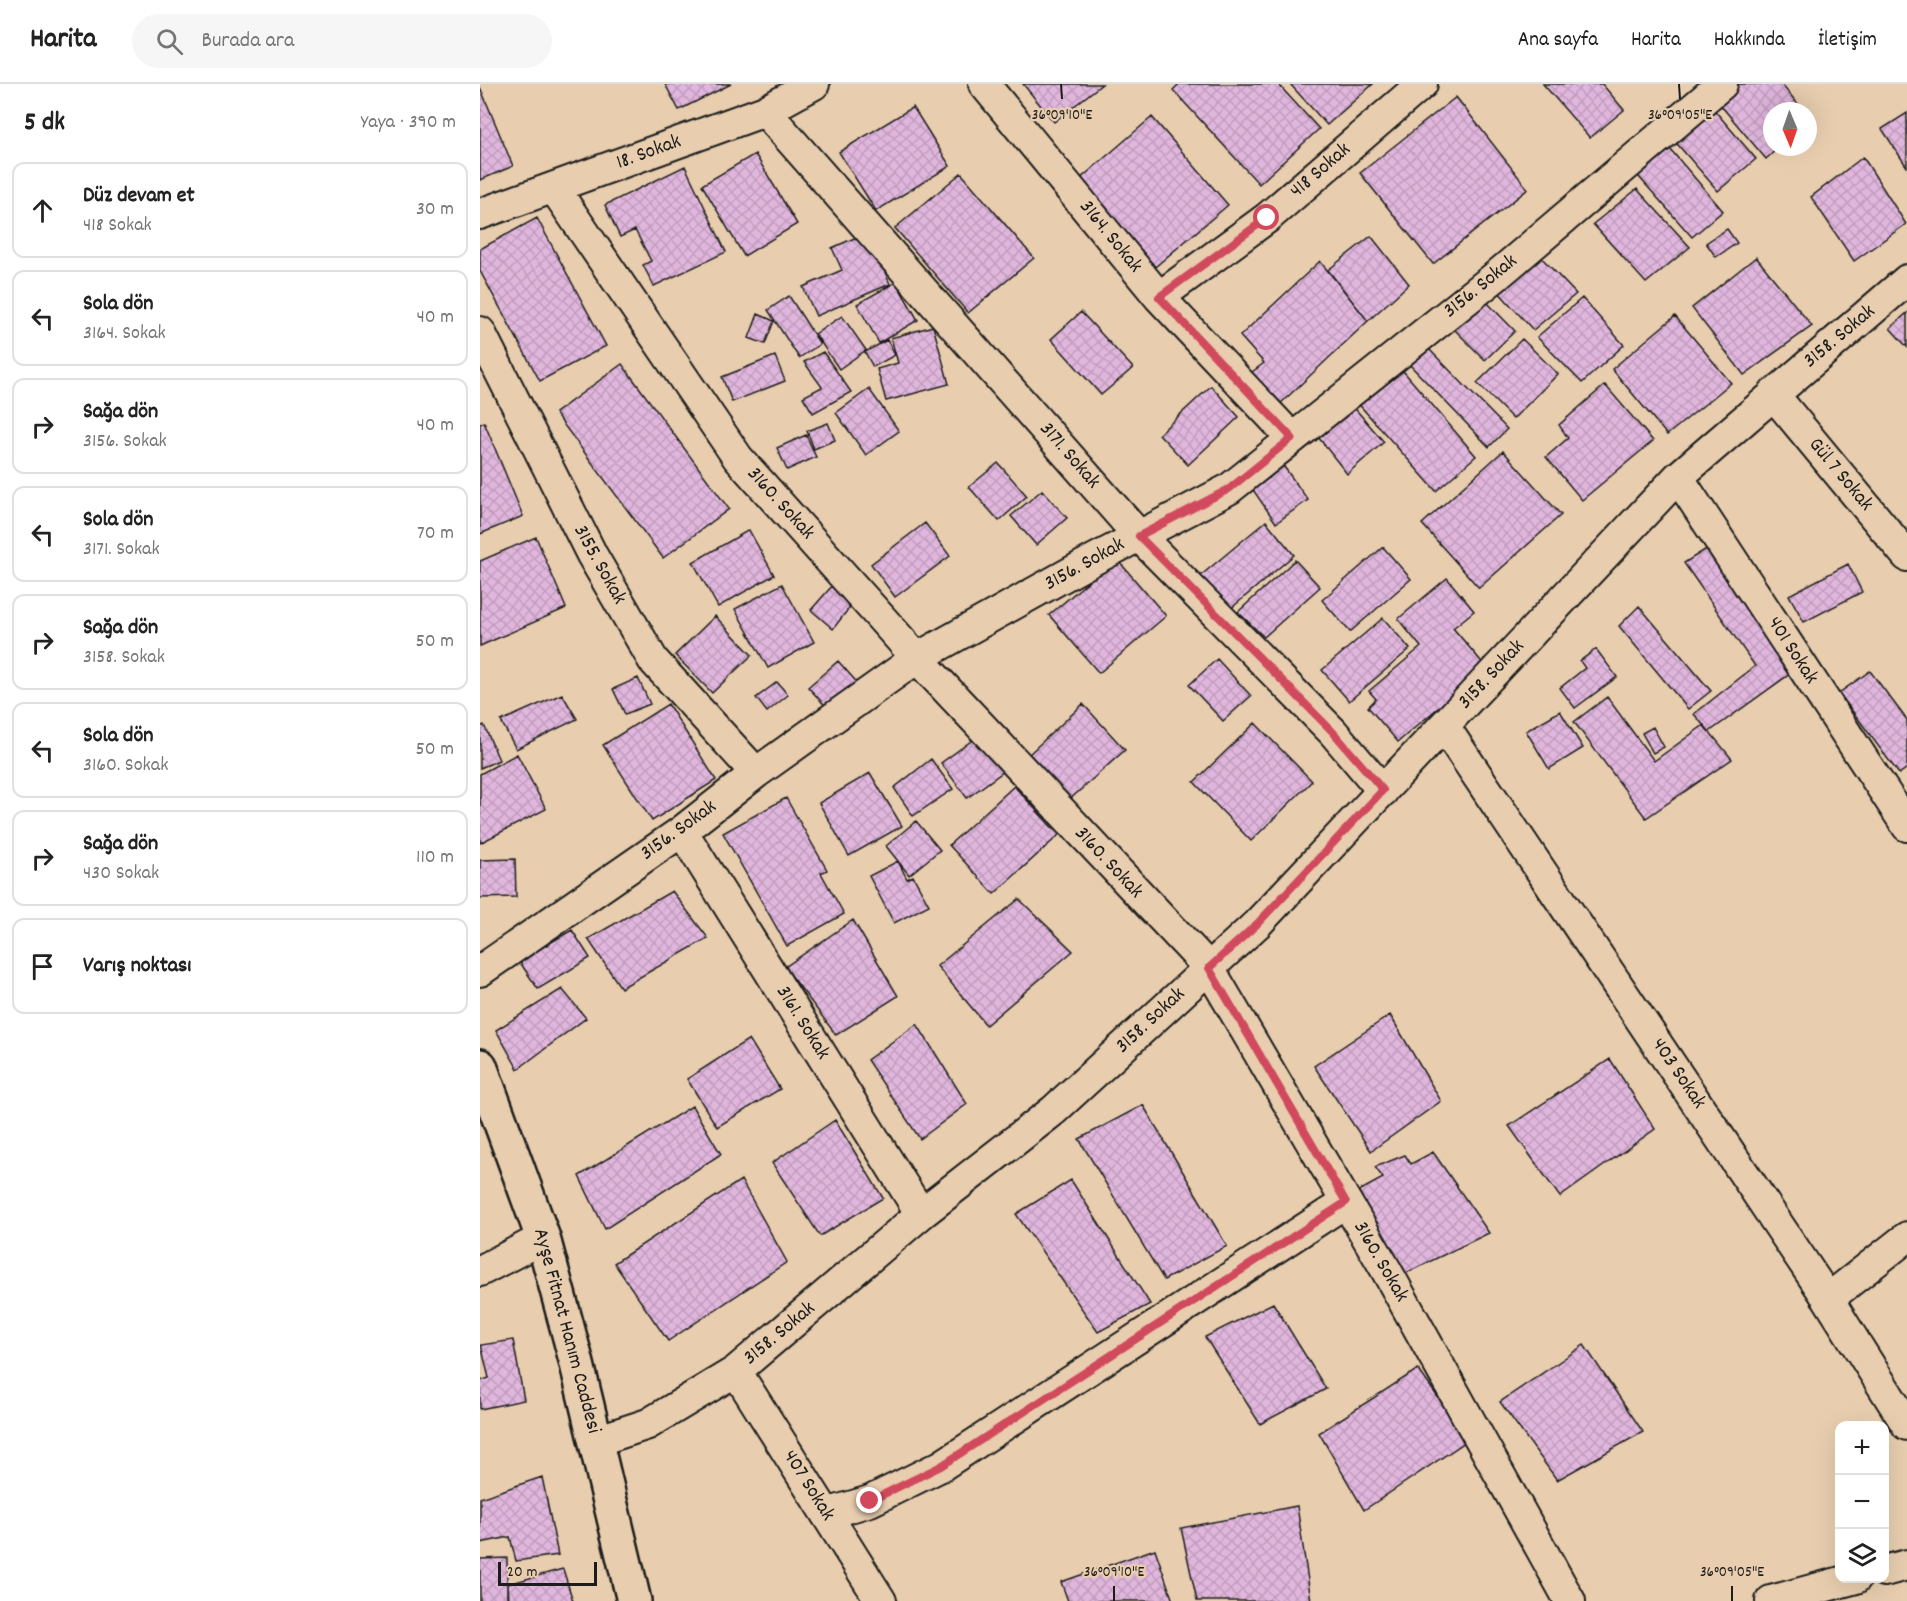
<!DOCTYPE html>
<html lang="tr">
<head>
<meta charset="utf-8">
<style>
  body { margin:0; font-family:Dekko,sans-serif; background:#f6f6f6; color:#222 }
  .controls { position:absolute; right:18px; bottom:18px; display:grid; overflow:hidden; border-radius:12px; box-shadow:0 6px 24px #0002 }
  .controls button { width:54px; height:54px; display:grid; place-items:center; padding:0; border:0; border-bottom:2px solid #e0e0e0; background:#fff; color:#222; font:30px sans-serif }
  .compass { position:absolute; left:1283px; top:18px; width:54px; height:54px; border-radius:50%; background:#fff; box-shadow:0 6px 24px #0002; rotate:178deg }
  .scale { position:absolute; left:18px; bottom:15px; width:99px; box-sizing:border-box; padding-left:6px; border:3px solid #1c1c1c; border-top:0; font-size:16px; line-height:21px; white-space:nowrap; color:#1c1c1c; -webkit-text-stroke:4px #e8ceaf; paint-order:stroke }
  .stop { position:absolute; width:18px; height:18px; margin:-14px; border:4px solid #d1495b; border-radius:50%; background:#fff }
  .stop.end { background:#d1495b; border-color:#fff; box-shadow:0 2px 6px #0008 }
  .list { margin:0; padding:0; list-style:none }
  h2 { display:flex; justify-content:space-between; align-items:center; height:78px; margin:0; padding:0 24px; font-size:26px }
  h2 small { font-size:20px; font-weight:400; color:#767676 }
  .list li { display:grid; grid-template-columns:39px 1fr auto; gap:18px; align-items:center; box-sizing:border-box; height:96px; margin:0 12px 12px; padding:0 12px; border:2px solid #e0e0e0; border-radius:12px }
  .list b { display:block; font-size:22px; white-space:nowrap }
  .list p { margin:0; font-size:20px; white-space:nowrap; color:#767676 }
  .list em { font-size:20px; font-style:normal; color:#767676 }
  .icon { flex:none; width:33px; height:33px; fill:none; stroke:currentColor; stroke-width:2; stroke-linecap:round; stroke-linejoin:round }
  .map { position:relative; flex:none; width:1427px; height:1517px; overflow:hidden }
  header { display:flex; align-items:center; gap:36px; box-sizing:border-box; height:84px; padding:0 30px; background:#fff; border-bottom:2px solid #e0e0e0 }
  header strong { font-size:28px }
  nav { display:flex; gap:33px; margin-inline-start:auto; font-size:21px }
  .search { width:420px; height:54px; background:#f6f6f6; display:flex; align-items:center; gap:15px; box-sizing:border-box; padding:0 21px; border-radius:33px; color:#767676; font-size:22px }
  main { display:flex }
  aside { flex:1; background:#fff }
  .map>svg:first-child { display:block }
</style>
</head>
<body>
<header>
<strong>Harita</strong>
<div class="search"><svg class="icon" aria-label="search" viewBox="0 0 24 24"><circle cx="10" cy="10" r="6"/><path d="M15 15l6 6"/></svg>Burada ara</div>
<nav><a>Ana sayfa</a><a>Harita</a><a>Hakkında</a><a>İletişim</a></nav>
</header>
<main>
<aside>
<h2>5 dk<small>Yaya · 390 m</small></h2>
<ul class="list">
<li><svg class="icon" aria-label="ahead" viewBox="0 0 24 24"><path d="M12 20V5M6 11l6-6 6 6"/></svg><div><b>Düz devam et</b><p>418 Sokak</p></div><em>30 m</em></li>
<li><svg class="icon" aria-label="left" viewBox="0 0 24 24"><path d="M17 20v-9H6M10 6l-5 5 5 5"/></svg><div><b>Sola dön</b><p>3164. Sokak</p></div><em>40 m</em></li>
<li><svg class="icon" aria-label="right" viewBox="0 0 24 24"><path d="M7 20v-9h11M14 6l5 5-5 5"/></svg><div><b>Sağa dön</b><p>3156. Sokak</p></div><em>40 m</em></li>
<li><svg class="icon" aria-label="left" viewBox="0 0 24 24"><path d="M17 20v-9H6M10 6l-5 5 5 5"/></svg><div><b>Sola dön</b><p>3171. Sokak</p></div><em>70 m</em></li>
<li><svg class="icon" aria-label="right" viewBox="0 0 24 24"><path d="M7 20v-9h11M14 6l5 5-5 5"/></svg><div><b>Sağa dön</b><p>3158. Sokak</p></div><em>50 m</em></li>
<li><svg class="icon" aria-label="left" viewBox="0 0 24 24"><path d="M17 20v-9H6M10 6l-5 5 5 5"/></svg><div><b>Sola dön</b><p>3160. Sokak</p></div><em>50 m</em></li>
<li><svg class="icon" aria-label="right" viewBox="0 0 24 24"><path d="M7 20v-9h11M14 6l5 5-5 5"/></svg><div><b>Sağa dön</b><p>430 Sokak</p></div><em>110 m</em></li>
<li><svg class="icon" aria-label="arrive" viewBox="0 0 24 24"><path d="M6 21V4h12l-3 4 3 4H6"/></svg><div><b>Varış noktası</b></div></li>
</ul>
</aside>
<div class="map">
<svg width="1427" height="1517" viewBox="0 0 1427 1517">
  <defs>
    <pattern id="building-cross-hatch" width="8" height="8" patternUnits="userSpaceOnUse" patternTransform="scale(1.5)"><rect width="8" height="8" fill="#e0b6dd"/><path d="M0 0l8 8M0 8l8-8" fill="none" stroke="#c09cbd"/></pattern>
  </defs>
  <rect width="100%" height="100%" fill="#e8ceaf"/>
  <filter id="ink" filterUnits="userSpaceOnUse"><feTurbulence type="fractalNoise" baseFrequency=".0167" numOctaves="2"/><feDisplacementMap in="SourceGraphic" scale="12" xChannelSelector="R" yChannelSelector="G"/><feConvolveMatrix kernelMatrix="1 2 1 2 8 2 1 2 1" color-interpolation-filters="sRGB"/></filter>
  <g filter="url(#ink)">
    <!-- building -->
    <path fill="url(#building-cross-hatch)" stroke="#1c1c1c" stroke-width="1.5" d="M 185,0 L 251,0 L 199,26 Z
      M 543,0 L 622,0 L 574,38 Z
      M 699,0 L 798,0 L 839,45 L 779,100 L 693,6 Z
      M 810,0 L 893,0 L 847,41 Z
      M 1063,0 L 1122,0 L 1144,26 L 1110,54 Z
      M 1257,0 L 1301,0 L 1324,27 L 1292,27 L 1292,63 L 1299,63 L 1286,75 L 1237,17 Z
      M 0,3 L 33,82 L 0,96 Z
      M 976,13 L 1048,105 L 953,180 L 880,89 Z
      M 1230,21 L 1276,75 L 1238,107 L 1192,54 Z
      M 433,23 L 470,82 L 396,127 L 359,68 Z
      M 1427,29 L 1427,83 L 1402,45 Z
      M 672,33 L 748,121 L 675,183 L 600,95 Z
      M 1184,58 L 1243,127 L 1212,153 L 1152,85 Z
      M 275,70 L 317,140 L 264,172 L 222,101 Z
      M 1383,73 L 1426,140 L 1374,177 L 1331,113 Z
      M 205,82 L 246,168 L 174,202 L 163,181 L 171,177 L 155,146 L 140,153 L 125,121 Z
      M 481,89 L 554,174 L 488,229 L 415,144 Z
      M 1157,105 L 1210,163 L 1166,199 L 1113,140 Z
      M 57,134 L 126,262 L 60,297 L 0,187 L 0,165 Z
      M 1247,145 L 1257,159 L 1236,173 L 1226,159 Z
      M 388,148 L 410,200 L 336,232 L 323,203 L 362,186 L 352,164 Z
      M 891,152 L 929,200 L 888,237 L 848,186 Z
      M 1059,171 L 1096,210 L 1053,246 L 1017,206 Z
      M 1276,173 L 1332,242 L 1264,291 L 1212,224 Z
      M 840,177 L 888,237 L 800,320 L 772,288 L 784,279 L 760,252 Z
      M 416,198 L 438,236 L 399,259 L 377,220 Z
      M 309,212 L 340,260 L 319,274 L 288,226 Z
      M 1002,213 L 1035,247 L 1005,276 L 972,243 Z
      M 1102,214 L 1144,261 L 1102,299 L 1057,253 Z
      M 601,228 L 653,284 L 621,311 L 571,255 Z
      M 1427,229 L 1427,263 L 1410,244 Z
      M 278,230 L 294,237 L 285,260 L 269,254 Z
      M 362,232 L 386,266 L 359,285 L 335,250 Z
      M 1195,232 L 1251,299 L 1187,351 L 1132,285 Z
      M 453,242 L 469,300 L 406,317 L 397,285 L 418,279 L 411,254 Z
      M 1042,255 L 1078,290 L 1033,335 L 997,299 Z
      M 407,256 L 415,271 L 393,283 L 385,268 Z
      M 947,263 L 1027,345 L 1009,363 L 929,280 Z
      M 343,268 L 371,308 L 333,329 L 323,313 L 342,303 L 324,278 Z
      M 295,272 L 305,297 L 252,318 L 242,293 Z
      M 142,280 L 249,425 L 183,474 L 75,329 Z
      M 918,281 L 996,372 L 956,407 L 875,316 Z
      M 1125,301 L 1173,357 L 1102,416 L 1066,373 L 1088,354 L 1079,341 Z
      M 731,302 L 759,333 L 708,381 L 679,350 Z
      M 389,305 L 419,347 L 386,371 L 356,329 Z
      M 871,320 L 904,358 L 867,390 L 835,349 Z
      M 4,338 L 43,432 L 0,450 L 0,340 Z
      M 348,339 L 355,356 L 334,365 L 327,347 Z
      M 326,351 L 336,373 L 307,386 L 297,364 Z
      M 1023,367 L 1081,431 L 999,504 L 942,440 Z
      M 518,379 L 547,412 L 519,437 L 489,403 Z
      M 802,380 L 828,416 L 796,439 L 771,403 Z
      M 562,406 L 587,434 L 556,461 L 531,432 Z
      M 786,437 L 814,471 L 748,527 L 719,493 Z
      M 445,439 L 470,472 L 415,513 L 391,480 Z
      M 269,446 L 294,491 L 238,523 L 213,478 Z
      M 56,453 L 86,524 L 0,562 L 0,477 Z
      M 903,463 L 931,495 L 870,548 L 842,516 Z
      M 1228,464 L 1314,587 L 1229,648 L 1214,630 L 1275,582 L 1204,479 Z
      M 636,474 L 686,532 L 619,589 L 569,531 Z
      M 815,476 L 840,503 L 784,553 L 758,528 Z
      M 1368,480 L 1382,508 L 1324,538 L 1309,511 Z
      M 967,494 L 994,527 L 973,544 L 1006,583 L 918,658 L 888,623 L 896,615 L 889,607 L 941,563 L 918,535 Z
      M 302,500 L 334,558 L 288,584 L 255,525 Z
      M 352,502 L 373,519 L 353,545 L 331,526 Z
      M 1159,522 L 1231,607 L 1208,625 L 1139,542 Z
      M 235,532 L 272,571 L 232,609 L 195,571 Z
      M 903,534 L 930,565 L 869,617 L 842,586 Z
      M 1116,565 L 1137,593 L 1095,624 L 1080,604 L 1105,584 L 1100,577 Z
      M 737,575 L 771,612 L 743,637 L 709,601 Z
      M 358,577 L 381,603 L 352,629 L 328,603 Z
      M 1390,587 L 1427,636 L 1427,684 L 1419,690 L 1359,609 Z
      M 158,594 L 170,620 L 145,630 L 133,605 Z
      M 297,598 L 308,611 L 287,628 L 276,614 Z
      M 82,610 L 97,635 L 36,665 L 21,637 Z
      M 1127,613 L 1174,677 L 1224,641 L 1252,675 L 1166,734 L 1094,638 Z
      M 188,620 L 236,696 L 172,737 L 123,661 Z
      M 603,620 L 645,666 L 588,717 L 547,672 Z
      M 1080,627 L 1103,664 L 1069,685 L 1046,647 Z
      M 775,639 L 832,697 L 771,757 L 714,698 Z
      M 4,641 L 19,676 L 0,684 L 0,643 Z
      M 1173,643 L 1184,663 L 1173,669 L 1162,649 Z
      M 498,652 L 524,687 L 487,714 L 461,679 Z
      M 37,670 L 66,725 L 0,759 L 0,690 Z
      M 451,675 L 473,705 L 433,732 L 414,704 Z
      M 390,689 L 422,742 L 369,772 L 339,719 Z
      M 534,702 L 579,751 L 514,810 L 469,761 Z
      M 306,714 L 347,786 L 341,789 L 364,830 L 307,862 L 243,749 Z
      M 436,737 L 460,766 L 429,791 L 406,762 Z
      M 35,775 L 36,813 L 0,814 L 0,776 Z
      M 418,777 L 427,795 L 433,792 L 449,821 L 414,839 L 389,792 Z
      M 192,807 L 228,854 L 141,904 L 108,855 Z
      M 539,815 L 593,867 L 506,941 L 457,882 Z
      M 373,836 L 418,912 L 356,951 L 305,883 Z
      M 92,846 L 110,874 L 58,905 L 39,877 Z
      M 82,905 L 106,934 L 38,985 L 16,946 Z
      M 910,931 L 961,1017 L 891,1067 L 834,982 Z
      M 437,940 L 487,1020 L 440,1055 L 387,976 Z
      M 269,955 L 300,1005 L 237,1043 L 207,995 Z
      M 1130,975 L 1175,1045 L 1080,1113 L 1029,1042 Z
      M 663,1021 L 747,1162 L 684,1196 L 599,1055 Z
      M 212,1022 L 241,1070 L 125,1145 L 99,1092 Z
      M 355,1036 L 403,1114 L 340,1152 L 292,1079 Z
      M 953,1068 L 1009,1149 L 926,1189 L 868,1113 L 903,1094 L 895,1083 L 925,1071 L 931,1080 Z
      M 261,1096 L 307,1178 L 188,1257 L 134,1179 Z
      M 591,1096 L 670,1220 L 618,1248 L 536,1130 Z
      M 793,1219 L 846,1305 L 780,1340 L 725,1253 Z
      M 33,1256 L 44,1316 L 0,1325 L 0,1297 L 9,1294 L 1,1261 Z
      M 1104,1261 L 1163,1348 L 1077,1396 L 1020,1318 Z
      M 938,1285 L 988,1356 L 884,1426 L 839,1349 Z
      M 62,1393 L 78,1471 L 36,1477 L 30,1453 L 0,1459 L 0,1414 Z
      M 817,1422 L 831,1517 L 717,1517 L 701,1444 Z
      M 675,1465 L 693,1517 L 588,1517 L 581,1498 Z
      M 27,1474 L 27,1517 L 0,1517 L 0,1475 Z
      M 83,1485 L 93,1517 L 29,1517 L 28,1500 Z"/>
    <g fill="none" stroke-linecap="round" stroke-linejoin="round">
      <defs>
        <path id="minor" d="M 504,0 L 679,213 L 812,354
          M 285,27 L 659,452 L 853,648 L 903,707
          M 74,104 L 258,374 L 437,574 L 729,884 L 905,1184 L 1090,1517
          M 0,130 L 285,27 L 334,0
          M 679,213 L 787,134 L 942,0
          M 0,248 L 112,471 L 173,576 L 276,689
          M 1293,310 L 1427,472
          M 1198,393 L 1427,742
          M 964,642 L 1348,1215 L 1427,1341
          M 202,747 L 441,1130
          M 0,887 L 202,747 L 276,689 L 437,574 L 613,476 L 749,405 L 1015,193 L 1242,0
          M 0,1187 L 63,1154
          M 1348,1215 L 1427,1153
          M 256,1287 L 401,1517
          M 116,1357 L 168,1340 L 256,1287 L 441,1130 L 573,1027 L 777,840 L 1198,393 L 1427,196
          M 346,1430 L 390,1417 L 461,1382 L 866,1118
          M 1404,1487 L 1427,1481
          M 1291,1517 L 1376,1494"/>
        <path id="tertiary" d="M 0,982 L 63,1154 L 96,1276 L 154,1517"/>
      </defs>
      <!-- minor casing -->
      <use href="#minor" stroke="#1c1c1c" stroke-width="34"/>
      <!-- tertiary casing -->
      <use href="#tertiary" stroke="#1c1c1c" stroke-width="38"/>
      <!-- minor -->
      <use href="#minor" stroke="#e8ceaf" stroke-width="30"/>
      <!-- tertiary -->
      <use href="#tertiary" stroke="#e8ceaf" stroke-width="33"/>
    </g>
  </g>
  <g fill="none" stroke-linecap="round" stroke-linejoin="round" filter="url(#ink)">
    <!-- route -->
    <path stroke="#d1495b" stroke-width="8" d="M 390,1417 L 461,1382 L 866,1118 L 729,884 L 777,840 L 903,706 L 853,648 L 659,452 L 749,405 L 812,354 L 679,213 L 787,134"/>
  </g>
  <!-- ticks -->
  <path fill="none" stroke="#1c1c1c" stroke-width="2" d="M 581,0 L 582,15M 1199,0 L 1200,15M 634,1502 L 634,1517M 1252,1502 L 1252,1517"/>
  <g text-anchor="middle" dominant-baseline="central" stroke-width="4.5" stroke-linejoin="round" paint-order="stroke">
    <!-- street labels -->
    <g font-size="21" fill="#1c1c1c" stroke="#e8ceaf">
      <text transform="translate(169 69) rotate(-20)">18. Sokak</text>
      <text transform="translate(841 87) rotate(-41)">418 Sokak</text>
      <text transform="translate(630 153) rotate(51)">3164. Sokak</text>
      <text transform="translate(1001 203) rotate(-39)">3156. Sokak</text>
      <text transform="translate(1360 253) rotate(-40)">3158. Sokak</text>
      <text transform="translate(589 372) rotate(49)">3171. Sokak</text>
      <text transform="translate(1360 391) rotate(50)">Gül 7 Sokak</text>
      <text transform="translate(300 420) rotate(48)">3160. Sokak</text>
      <text transform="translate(119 481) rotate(61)">3155. Sokak</text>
      <text transform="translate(605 481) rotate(-29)">3156. Sokak</text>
      <text transform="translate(1312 567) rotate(57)">401 Sokak</text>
      <text transform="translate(1012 591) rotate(-47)">3158. Sokak</text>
      <text transform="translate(199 747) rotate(-36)">3156. Sokak</text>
      <text transform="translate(628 779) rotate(47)">3160. Sokak</text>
      <text transform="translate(671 937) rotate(-43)">3158. Sokak</text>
      <text transform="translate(322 939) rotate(58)">3161. Sokak</text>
      <text transform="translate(1198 990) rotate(56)">403 Sokak</text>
      <text transform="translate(900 1178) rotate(60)">3160. Sokak</text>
      <text transform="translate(86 1247) rotate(75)">Ayşe Fitnat Hanım Caddesi</text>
      <text transform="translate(300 1250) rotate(-40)">3158. Sokak</text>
      <text transform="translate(328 1402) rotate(58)">407 Sokak</text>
    </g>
  </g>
  <g font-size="15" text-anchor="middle" fill="#1c1c1c" stroke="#e8ceaf" stroke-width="4.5" stroke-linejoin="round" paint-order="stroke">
    <text x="582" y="35">36°09'10"E</text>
    <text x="1200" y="35">36°09'05"E</text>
    <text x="634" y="1492">36°09'10"E</text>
    <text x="1252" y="1492">36°09'05"E</text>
  </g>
</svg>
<div class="controls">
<button>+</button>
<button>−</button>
<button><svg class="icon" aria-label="layers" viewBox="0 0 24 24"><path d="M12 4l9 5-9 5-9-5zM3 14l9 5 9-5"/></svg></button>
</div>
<svg class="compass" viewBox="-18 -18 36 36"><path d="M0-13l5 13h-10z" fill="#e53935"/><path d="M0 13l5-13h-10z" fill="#767676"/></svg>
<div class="scale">20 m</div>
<div class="stop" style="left:787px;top:134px"></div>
<div class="stop end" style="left:390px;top:1417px"></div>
</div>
</main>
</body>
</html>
